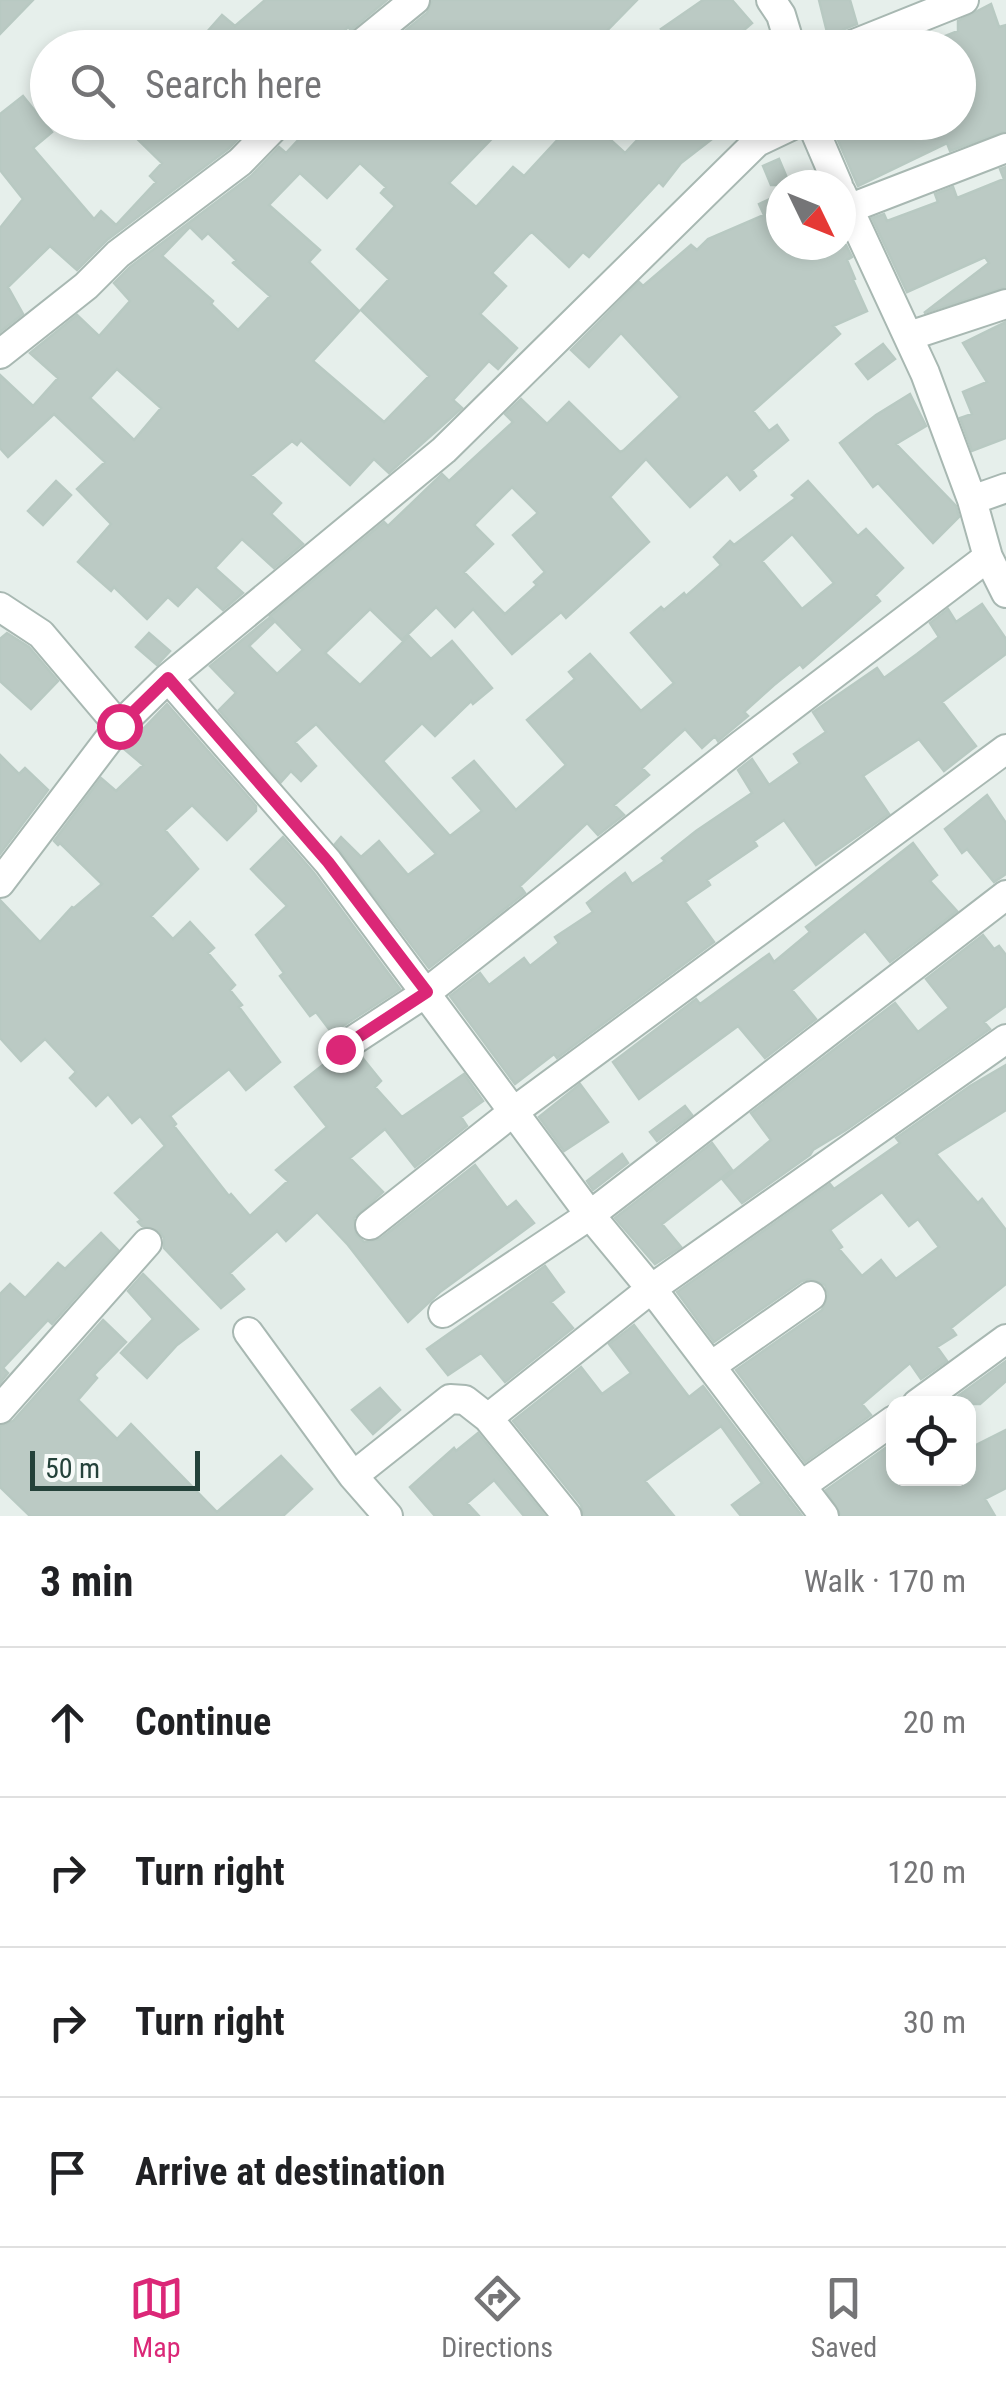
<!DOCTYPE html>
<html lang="en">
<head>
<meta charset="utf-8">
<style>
  body { margin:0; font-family:"Roboto Condensed",sans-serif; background:#f6f6f6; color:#202124 }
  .controls { position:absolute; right:30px; bottom:30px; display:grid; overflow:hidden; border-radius:20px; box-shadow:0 5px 15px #0003 }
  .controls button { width:90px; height:90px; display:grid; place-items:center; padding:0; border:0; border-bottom:2px solid #e0e0e0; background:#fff; color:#202124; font:50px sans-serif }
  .compass { position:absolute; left:766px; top:170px; width:90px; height:90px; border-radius:50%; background:#fff; box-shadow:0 5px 15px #0003; rotate:133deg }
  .scale { position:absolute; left:30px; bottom:25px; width:170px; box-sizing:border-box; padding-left:10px; border:5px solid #24423a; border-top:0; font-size:28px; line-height:35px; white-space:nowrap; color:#24423a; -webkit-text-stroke:8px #f7fbf9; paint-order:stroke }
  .stop { position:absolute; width:30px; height:30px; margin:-22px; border:8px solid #db2777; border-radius:50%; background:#fff }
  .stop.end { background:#db2777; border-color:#fff; box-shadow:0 2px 10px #0008 }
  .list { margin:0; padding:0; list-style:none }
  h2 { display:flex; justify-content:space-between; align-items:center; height:130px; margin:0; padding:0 40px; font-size:42px }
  h2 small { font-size:32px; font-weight:400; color:#757577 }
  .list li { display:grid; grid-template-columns:65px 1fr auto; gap:30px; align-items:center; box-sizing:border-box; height:150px; padding:0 40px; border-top:2px solid #e0e0e0 }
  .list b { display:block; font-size:38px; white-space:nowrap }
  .list em { font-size:32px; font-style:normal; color:#757577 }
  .icon { flex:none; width:55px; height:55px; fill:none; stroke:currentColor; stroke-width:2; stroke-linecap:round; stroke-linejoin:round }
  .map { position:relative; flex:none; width:1006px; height:1516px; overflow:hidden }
  .search { position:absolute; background:#fff; box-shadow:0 5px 15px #0003; left:30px; right:30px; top:30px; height:110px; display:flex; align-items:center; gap:25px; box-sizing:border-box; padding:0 35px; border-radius:55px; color:#757577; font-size:38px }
  .sheet { height:730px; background:#fff }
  nav { display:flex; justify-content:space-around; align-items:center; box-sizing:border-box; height:140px; border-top:2px solid #e0e0e0; background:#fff; font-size:28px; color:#757577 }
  nav a { display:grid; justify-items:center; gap:5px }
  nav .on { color:#db2777 }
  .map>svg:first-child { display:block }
</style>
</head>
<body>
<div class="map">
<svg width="1006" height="1516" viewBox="0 0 1006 1516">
  <rect width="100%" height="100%" fill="#e6efeb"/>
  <!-- building -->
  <path fill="#bbcac4" stroke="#b8c9c2" stroke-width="2.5" fill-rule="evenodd" d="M 0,0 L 33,0 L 0,34 Z
    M 265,0 L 387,0 L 351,30 L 348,27 L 327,48 L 224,48 L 207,32 L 222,15 L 235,26 Z
    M 432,0 L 637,0 L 590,48 L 415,48 L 401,34 L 427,13 Z
    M 703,0 L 732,0 L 752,23 L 723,48 L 677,48 L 661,29 Z
    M 819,0 L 850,0 L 857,24 L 837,32 L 829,40 Z
    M 991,4 L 999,27 L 1006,25 L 1006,131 L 950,151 L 947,143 L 858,186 L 830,122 L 958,122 L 958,48 L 920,46 L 958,31 L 958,21 Z
    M 23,96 L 52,132 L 33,148 L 94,219 L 101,211 L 116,225 L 156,182 L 150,176 L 162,163 L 120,122 L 240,122 L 248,129 L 228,149 L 107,240 L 77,270 L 50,246 L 8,287 L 23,314 L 0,332 L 0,228 L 23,199 L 0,170 L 0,114 Z
    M 315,122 L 508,122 L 449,183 L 476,207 L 513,167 L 524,176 L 574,122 L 591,122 L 625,153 L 654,122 L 734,122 L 681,163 L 663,186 L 659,182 L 589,257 L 583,252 L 569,267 L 532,232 L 529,234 L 492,273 L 506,286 L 480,314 L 517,348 L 498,369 L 489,361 L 453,400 L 462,408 L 389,473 L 374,459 L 350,485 L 301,440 L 297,445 L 292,441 L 251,475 L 281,503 L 271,514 L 303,544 L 274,568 L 242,539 L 215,568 L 243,593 L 223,610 L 197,586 L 178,606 L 168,597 L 147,619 L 114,587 L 111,591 L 78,562 L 111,524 L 77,489 L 105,462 L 54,414 L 8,457 L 0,448 L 0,375 L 33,406 L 58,378 L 30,353 L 77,315 L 99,336 L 130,301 L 114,283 L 130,267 L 251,176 L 279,147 L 286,153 ZM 360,163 L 386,187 L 381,193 L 395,206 L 357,249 L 389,279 L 361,310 L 429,376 L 384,422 L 313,361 L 359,311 L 309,262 L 320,250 L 269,205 L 300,173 L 327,198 ZM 190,227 L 202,239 L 208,233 L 236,260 L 233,263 L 270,296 L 238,330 L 211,304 L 213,301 L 162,256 ZM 117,369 L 161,408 L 134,440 L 90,398 Z
    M 779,159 L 790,185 L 771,185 L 763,166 Z
    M 1006,167 L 1006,287 L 924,313 L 989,263 L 985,257 L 907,292 L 872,218 L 884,214 L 887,221 L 938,202 L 935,194 L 953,187 L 957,198 L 1004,179 L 1000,169 Z
    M 781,194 L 781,245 L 846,245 L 852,257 L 847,260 L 855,279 L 853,280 L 867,311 L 833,326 L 840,334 L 753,411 L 769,431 L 777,425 L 788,440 L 752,470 L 756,476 L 740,490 L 727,474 L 690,507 L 646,459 L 610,497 L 649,542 L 566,618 L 561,612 L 512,654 L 473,609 L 455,627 L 436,607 L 402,640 L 370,609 L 325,653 L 360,685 L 409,636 L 431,659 L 452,641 L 492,688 L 473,704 L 471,701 L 435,736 L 422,723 L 383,761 L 450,836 L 482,811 L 453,778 L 474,761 L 516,810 L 566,765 L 527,720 L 575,679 L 569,672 L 590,654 L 641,711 L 674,683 L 631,633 L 661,607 L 664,610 L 684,593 L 686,596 L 721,565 L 714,557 L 730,541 L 734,545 L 796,498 L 792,495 L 808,481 L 858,536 L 866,529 L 903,568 L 875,595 L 880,601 L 803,668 L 800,664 L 774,685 L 744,712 L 748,716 L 718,741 L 715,736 L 702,748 L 685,729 L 642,768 L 649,775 L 614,805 L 624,815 L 598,835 L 587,823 L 520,886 L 525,893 L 429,968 L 335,844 L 341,837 L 361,857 L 379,841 L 408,875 L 436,854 L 316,724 L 295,742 L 316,766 L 301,781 L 291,771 L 281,782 L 219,710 L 236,693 L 210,666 L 269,618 L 274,622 L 249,646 L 277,674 L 303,650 L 270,616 L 384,522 L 388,526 L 442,474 L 449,481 L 513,422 L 505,414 L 521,399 L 547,424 L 569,402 L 620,452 L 624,450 L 680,397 L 621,333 L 589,367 L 571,350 L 639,282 L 643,286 L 691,245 L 697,250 L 708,239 L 764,215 L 759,204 ZM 512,487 L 538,513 L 513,535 L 545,572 L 534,582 L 537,585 L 505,614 L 464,572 L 493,544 L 474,525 ZM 792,534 L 834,583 L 802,609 L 762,561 Z
    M 1006,322 L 1006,438 L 972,451 L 960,418 L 972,414 L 963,392 L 987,382 L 963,343 Z
    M 883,344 L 895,359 L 868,379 L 856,364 Z
    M 910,394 L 926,426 L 896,444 L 956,506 L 959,517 L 933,543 L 878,483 L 873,487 L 840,443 L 876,415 Z
    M 56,481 L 71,495 L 43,525 L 28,511 Z
    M 982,604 L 1006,639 L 1006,654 L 942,702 L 976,746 L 944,771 L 919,739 L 863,776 L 889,814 L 816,865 L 784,820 L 754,841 L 757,846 L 707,880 L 710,885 L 685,902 L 714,942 L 557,1058 L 554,1054 L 515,1084 L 450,996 L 480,973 L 489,985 L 524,958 L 530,966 L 559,943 L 555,937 L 593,912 L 587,903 L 607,887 L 625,873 L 632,884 L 665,861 L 662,858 L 696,831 L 752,793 L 738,770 L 752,759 L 769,785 L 800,763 L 794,754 L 826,732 L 813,712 L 877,668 L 884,678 L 917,654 L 939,637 L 930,623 L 948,609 L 956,622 Z
    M 7,633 L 29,647 L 58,681 L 31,709 L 0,681 L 0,639 Z
    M 149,633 L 170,651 L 157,665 L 136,647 Z
    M 167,704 L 256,806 L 256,811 L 227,840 L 192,805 L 165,830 L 198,869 L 151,916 L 173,939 L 190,922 L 214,948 L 208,953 L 235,985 L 230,990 L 242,1005 L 239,1007 L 280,1062 L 246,1090 L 229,1069 L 170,1116 L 176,1124 L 174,1126 L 229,1196 L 231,1194 L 250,1216 L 288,1181 L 276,1170 L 327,1127 L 295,1087 L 328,1061 L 342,1066 L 361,1056 L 381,1081 L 375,1087 L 402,1117 L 464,1074 L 483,1101 L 461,1117 L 467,1126 L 415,1167 L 385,1129 L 350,1158 L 383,1192 L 354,1218 L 356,1235 L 364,1242 L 380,1239 L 475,1165 L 507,1208 L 516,1201 L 534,1223 L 440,1292 L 408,1322 L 348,1245 L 317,1212 L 286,1241 L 277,1231 L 230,1273 L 244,1289 L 221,1308 L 164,1248 L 164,1238 L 159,1231 L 142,1226 L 138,1222 L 141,1220 L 115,1193 L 165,1146 L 140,1116 L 132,1123 L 108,1094 L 96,1106 L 70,1078 L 76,1072 L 45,1039 L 21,1061 L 0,1038 L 0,900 L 40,942 L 72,907 L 74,908 L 102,884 L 60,843 L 58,845 L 54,841 L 101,778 L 116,791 L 143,765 L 124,749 Z
    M 0,755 L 19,774 L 25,768 L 48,790 L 0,854 Z
    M 987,795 L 1006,823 L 1006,874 L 994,882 L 967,849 L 962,853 L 945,829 Z
    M 283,837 L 314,873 L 400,989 L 332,1033 L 316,1012 L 310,1016 L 280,976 L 284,973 L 256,935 L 287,906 L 251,869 Z
    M 913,843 L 937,875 L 930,881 L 957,911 L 890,962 L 865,931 L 792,990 L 816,1019 L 765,1058 L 738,1026 L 639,1099 L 613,1062 L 696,999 L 700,1004 L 769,954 L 774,962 L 810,932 L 806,927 Z
    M 983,935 L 994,949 L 999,946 L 1006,955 L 1006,1006 L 984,1022 L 990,1029 L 846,1130 L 813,1150 L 810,1155 L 742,1203 L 723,1180 L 771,1140 L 751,1113 L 895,1003 L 918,1032 L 949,1008 L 926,979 Z
    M 1006,1065 L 1006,1110 L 936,1154 L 978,1203 L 982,1199 L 1006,1230 L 1006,1284 L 951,1328 L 956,1335 L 937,1347 L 947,1361 L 921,1379 L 910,1363 L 862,1404 L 871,1415 L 805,1462 L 736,1370 L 822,1310 L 828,1295 L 825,1285 L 810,1279 L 802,1281 L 714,1342 L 677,1292 L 830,1184 L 834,1189 L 900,1143 L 896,1138 L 970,1086 ZM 882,1192 L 909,1226 L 918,1219 L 939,1247 L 896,1279 L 881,1260 L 862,1276 L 839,1249 L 842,1247 L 830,1230 Z
    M 580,1084 L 608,1122 L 564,1151 L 539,1117 Z
    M 685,1106 L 692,1115 L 657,1141 L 650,1132 Z
    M 712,1143 L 732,1170 L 662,1224 L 681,1247 L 655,1264 L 615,1218 Z
    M 622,1154 L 628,1163 L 593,1190 L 587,1181 Z
    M 101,1233 L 118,1250 L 52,1324 L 48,1320 L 3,1368 L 8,1373 L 0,1383 L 0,1294 L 10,1284 L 25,1298 L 58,1263 L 65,1269 Z
    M 545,1266 L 564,1292 L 551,1302 L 573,1328 L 505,1382 L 481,1353 L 448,1375 L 427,1349 Z
    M 143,1274 L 198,1329 L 177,1345 L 147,1378 L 121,1353 L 153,1319 L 128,1291 Z
    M 103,1320 L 126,1342 L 94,1375 L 97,1378 L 78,1400 L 117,1439 L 131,1424 L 217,1512 L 281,1456 L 312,1489 L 283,1516 L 30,1516 L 0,1487 L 0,1426 L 13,1421 Z
    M 634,1325 L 689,1397 L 703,1386 L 802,1516 L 741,1516 L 732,1505 L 762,1483 L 721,1426 L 645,1481 L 674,1516 L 584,1516 L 581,1505 L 513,1421 L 581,1367 L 602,1394 L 631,1373 L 609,1344 Z
    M 1006,1361 L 1006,1381 L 980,1404 L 947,1404 Z
    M 380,1388 L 400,1410 L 373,1434 L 352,1410 Z
    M 1006,1430 L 1006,1488 L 985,1499 L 995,1516 L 841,1516 L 826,1490 L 894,1442 L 894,1478 L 968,1478 L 968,1449 Z
    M 478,1433 L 545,1516 L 524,1516 L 494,1480 L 467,1503 L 479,1516 L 435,1516 L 410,1487 L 454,1448 L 456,1451 Z"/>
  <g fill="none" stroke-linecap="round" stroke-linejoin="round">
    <defs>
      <path id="street" d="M 771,0 L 781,15 L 791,48
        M 356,48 L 415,0
        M 844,48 L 964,0
        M 811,122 L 838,185
        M 841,192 L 925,373 L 972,500 L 988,557 L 1006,593
        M 848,209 L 1006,148
        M 909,336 L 1006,304
        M 0,354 L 86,286 L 118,254 L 240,162 L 279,122
        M 972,500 L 1006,488
        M 0,607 L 41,634 L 119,726
        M 168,678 L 328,862 L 590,1215 L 662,1302 L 824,1516
        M 0,883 L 119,726 L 168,678 L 444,450 L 757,142 L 799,122
        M 340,1049 L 427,992 L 741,745 L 988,557
        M 370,1225 L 513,1112 L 1006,749
        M 443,1313 L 590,1215 L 1006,895
        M 248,1332 L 353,1476 L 388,1516
        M 711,1366 L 811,1296
        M 917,1404 L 1006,1339
        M 0,1409 L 147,1243
        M 488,1418 L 651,1289 L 1006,1039
        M 353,1476 L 450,1399 L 465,1400 L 488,1418 L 567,1516
        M 801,1486 L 894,1420"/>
    </defs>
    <!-- street casing -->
    <use href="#street" stroke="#a8b8b2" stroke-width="32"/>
    <!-- street -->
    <use href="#street" stroke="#fff" stroke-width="28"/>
  </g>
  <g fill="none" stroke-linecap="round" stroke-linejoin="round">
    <!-- route -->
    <path stroke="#db2777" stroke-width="12" d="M 119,726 L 168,678 L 328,862 L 427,992 L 340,1049"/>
  </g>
</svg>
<div class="controls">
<button><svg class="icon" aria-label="locate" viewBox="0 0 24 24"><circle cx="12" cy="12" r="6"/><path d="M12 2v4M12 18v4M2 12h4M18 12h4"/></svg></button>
</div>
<svg class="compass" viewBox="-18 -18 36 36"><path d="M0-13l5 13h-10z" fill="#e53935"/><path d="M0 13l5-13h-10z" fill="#757577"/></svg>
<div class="scale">50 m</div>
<div class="stop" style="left:119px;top:726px"></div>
<div class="stop end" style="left:340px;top:1049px"></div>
<div class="search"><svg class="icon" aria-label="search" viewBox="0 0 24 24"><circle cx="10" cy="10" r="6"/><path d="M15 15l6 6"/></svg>Search here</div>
</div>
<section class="sheet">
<h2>3 min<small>Walk · 170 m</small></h2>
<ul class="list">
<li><svg class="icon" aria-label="ahead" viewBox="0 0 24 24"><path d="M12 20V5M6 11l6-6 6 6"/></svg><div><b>Continue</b></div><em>20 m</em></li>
<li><svg class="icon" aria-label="right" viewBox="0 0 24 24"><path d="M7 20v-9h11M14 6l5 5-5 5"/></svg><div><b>Turn right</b></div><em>120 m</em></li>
<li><svg class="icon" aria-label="right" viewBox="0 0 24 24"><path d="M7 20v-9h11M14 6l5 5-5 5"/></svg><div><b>Turn right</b></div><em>30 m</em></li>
<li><svg class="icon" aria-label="arrive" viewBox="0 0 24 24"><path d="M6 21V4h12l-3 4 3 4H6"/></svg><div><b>Arrive at destination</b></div></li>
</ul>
</section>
<nav>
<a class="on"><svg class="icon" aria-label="map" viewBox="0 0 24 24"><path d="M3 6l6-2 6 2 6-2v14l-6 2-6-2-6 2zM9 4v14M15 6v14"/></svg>Map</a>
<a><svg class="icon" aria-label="directions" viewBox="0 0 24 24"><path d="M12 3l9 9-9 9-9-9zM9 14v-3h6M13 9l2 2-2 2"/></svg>Directions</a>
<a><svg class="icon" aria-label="saved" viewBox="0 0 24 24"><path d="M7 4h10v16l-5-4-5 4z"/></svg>Saved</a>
</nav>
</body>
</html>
